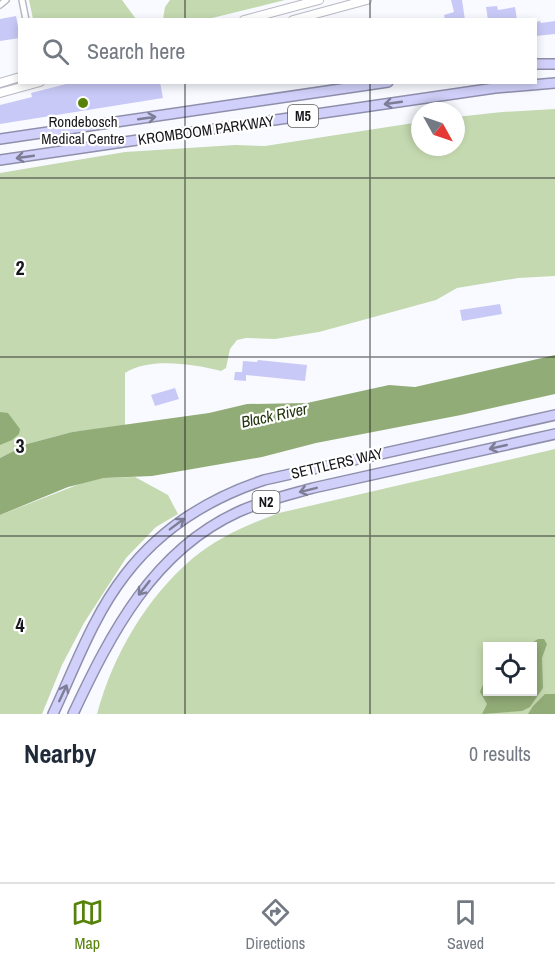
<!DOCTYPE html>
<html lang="en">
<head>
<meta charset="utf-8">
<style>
  body { margin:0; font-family:"Archivo Narrow",sans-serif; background:#f6f6f7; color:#1f2937 }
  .controls { position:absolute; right:18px; bottom:18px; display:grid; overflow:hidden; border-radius:0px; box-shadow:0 3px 9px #0003 }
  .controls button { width:54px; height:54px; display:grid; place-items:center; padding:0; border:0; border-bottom:2px solid #e0e1e3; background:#fff; color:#1f2937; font:30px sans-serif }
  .compass { position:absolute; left:411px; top:102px; width:54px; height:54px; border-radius:50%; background:#fff; box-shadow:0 3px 9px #0003; rotate:130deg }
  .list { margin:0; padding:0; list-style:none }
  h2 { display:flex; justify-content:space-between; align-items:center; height:78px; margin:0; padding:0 24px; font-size:26px }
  h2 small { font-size:20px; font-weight:400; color:#747a83 }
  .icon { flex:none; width:33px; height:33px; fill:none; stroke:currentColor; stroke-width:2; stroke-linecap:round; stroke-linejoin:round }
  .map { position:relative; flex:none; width:555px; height:714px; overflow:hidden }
  .search { position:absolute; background:#fff; box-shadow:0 3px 9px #0003; left:18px; right:18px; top:18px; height:66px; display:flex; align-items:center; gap:15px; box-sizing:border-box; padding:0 21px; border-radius:0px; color:#747a83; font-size:22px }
  .sheet { height:168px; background:#fff }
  nav { display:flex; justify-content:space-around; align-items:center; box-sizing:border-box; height:84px; border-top:2px solid #e0e1e3; background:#fff; font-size:16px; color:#747a83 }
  nav a { display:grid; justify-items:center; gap:3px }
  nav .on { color:#56820a }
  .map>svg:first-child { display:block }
</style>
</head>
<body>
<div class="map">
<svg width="555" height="714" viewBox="0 0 555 714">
  <rect width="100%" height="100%" fill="#f9faff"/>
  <!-- green -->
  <path fill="#c4d9b0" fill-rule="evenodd" d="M 29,0 L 122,0 L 136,19 L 33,19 Z
    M 170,0 L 285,0 L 208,19 L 163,19 L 165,7 Z
    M 555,109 L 555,276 L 518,278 L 457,288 L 436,300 L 319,332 L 275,339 L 246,338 L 237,340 L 230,349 L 226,368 L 221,371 C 194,364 149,357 125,373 L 125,426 L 72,432 L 27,444 L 0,458 L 0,173 L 125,152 L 235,145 L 265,146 L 420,122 L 420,147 L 456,147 L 456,117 L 502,112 Z
    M 555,449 L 555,714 L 97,714 C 113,655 146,598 193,558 C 218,537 249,524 279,513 ZM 488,646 L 532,646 L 532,692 L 488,692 Z
    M 135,477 L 168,495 L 178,514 L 156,527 L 126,558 L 84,623 L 62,665 L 42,714 L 0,714 L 0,515 L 82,483 L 104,478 Z"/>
  <!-- water -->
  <path fill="#92ac77" d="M 555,355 L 555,394 L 461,415 L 316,443 L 262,457 L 152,476 L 104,478 L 68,487 L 0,515 L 0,458 L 27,444 L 72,432 L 209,413 L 247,404 L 307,403 L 389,385 L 415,387 Z
    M 0,412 L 8,413 L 20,429 L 19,434 L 12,440 L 0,445 Z
    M 538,639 L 544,639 L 547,644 L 542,658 L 543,688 L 530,707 L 522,711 L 482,714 L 487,704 L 480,692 L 487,675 L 488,692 L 532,692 L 532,646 L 527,646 Z
    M 545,694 L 555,694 L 555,714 L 528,714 L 533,706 Z"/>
  <!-- building -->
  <path fill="#c9c9f7" d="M 451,0 L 462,0 L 465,20 L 445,20 L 444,15 L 454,12 Z
    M 497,6 L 498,10 L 515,7 L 517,20 L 488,20 L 486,7 Z
    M 16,16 L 20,38 L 0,41 L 0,19 Z
    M 540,21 L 541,23 L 555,21 L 555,34 L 536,36 L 536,22 Z
    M 74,82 L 160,82 L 163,98 L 0,124 L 0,105 L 32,97 L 31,93 Z
    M 500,304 L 502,314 L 462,321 L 460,310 Z
    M 258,360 L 307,365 L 305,381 L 246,375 L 246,381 L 234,380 L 235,372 L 242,372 L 243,361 L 257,362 Z
    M 175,388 L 179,399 L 155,406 L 151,395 Z"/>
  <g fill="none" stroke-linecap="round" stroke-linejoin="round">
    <defs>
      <path id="minor" d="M 22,0 L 26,20
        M 0,5 L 6,0"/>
      <path id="secondary" d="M 244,20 L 319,0
        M 293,20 L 367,0
        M 0,83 L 20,77
        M 0,93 L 40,82"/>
      <path id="motorway" d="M 536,64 L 555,64
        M 0,139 L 388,82
        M 0,160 L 495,88 L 555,83
        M 53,714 C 75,667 93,616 125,575 C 160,529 210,498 264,480 L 555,415
        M 73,714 C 111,633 153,551 238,512 C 262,501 288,495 313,488 L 555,434"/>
    </defs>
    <!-- minor casing -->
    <use href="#minor" stroke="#b9b9c5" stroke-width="8"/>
    <!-- secondary casing -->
    <use href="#secondary" stroke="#b9b9c5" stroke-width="10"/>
    <!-- motorway casing -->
    <use href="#motorway" stroke="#8f8fac" stroke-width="12"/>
    <!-- minor -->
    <use href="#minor" stroke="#fff" stroke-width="5"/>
    <!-- secondary -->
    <use href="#secondary" stroke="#fff" stroke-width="8"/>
    <!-- motorway -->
    <use href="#motorway" stroke="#d0d0fa" stroke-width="9"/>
  </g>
  <!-- one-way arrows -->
  <defs><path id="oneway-shaft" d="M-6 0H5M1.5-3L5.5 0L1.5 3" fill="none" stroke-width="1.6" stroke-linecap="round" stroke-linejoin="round" transform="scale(1.5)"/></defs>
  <g stroke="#7d7d96">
    <use href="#oneway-shaft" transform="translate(393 103) rotate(172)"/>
    <use href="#oneway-shaft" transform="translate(147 118) rotate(-8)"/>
    <use href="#oneway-shaft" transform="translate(25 157) rotate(172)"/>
    <use href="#oneway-shaft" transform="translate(498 447) rotate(167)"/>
    <use href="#oneway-shaft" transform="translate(308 490) rotate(166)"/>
    <use href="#oneway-shaft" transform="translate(177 524) rotate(-37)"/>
    <use href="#oneway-shaft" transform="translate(144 588) rotate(128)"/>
    <use href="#oneway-shaft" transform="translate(63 693) rotate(-65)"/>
  </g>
  <!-- grid -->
  <path fill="none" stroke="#17171b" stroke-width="1.5" stroke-opacity="0.55" d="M 185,0 L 185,20M 370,0 L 370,20M 185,82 L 185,714M 370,82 L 370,714M 0,178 L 555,178M 0,357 L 555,357M 0,536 L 555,536"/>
  <!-- markers -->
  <circle fill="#56820a" stroke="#fff" stroke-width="2" cx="83" cy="103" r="6"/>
  <g text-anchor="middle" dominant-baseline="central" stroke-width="4.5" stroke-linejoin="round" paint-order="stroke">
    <!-- shield labels -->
    <g fill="#fff" stroke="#5d5d5f" stroke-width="1.5">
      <rect x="288" y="105" width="30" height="22" rx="4.5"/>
      <rect x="252.5" y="491" width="27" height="22" rx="4.5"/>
    </g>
    <g font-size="14" font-weight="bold" fill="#17171b">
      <text x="303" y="116">M5</text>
      <text x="266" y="502">N2</text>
    </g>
    <!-- poi labels -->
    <g font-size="15" fill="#17171b" stroke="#fff">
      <text x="83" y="121">Rondebosch<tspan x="83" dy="17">Medical Centre</tspan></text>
    </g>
    <!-- street labels -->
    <g font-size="15" fill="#17171b" stroke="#fff">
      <text transform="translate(206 130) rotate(-8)">KROMBOOM PARKWAY</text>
      <text transform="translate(337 463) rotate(-13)">SETTLERS WAY</text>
    </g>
    <!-- water labels -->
    <g font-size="16" font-style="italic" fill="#23350d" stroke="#fff">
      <text transform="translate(274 415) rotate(-12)">Black River</text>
    </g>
  </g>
  <g font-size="20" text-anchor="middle" font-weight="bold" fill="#17171b" stroke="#fff" stroke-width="4.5" stroke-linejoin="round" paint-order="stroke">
    <text x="20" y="275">2</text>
    <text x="20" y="453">3</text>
    <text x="20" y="632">4</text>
  </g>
</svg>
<div class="controls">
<button><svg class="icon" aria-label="locate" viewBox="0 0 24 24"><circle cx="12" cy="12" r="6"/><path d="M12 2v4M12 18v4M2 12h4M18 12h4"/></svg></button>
</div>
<svg class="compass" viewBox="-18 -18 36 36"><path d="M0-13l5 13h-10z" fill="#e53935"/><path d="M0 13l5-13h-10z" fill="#747a83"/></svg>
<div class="search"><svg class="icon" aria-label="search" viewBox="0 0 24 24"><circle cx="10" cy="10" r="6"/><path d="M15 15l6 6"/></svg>Search here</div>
</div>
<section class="sheet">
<h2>Nearby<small>0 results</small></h2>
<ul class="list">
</ul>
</section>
<nav>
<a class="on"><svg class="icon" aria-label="map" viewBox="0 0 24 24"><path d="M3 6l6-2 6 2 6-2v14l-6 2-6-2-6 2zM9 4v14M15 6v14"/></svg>Map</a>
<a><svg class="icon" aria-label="directions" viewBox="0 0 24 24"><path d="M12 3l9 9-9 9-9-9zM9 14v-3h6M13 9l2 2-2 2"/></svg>Directions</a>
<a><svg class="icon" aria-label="saved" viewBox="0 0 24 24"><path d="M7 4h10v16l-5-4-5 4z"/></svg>Saved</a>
</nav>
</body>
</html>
